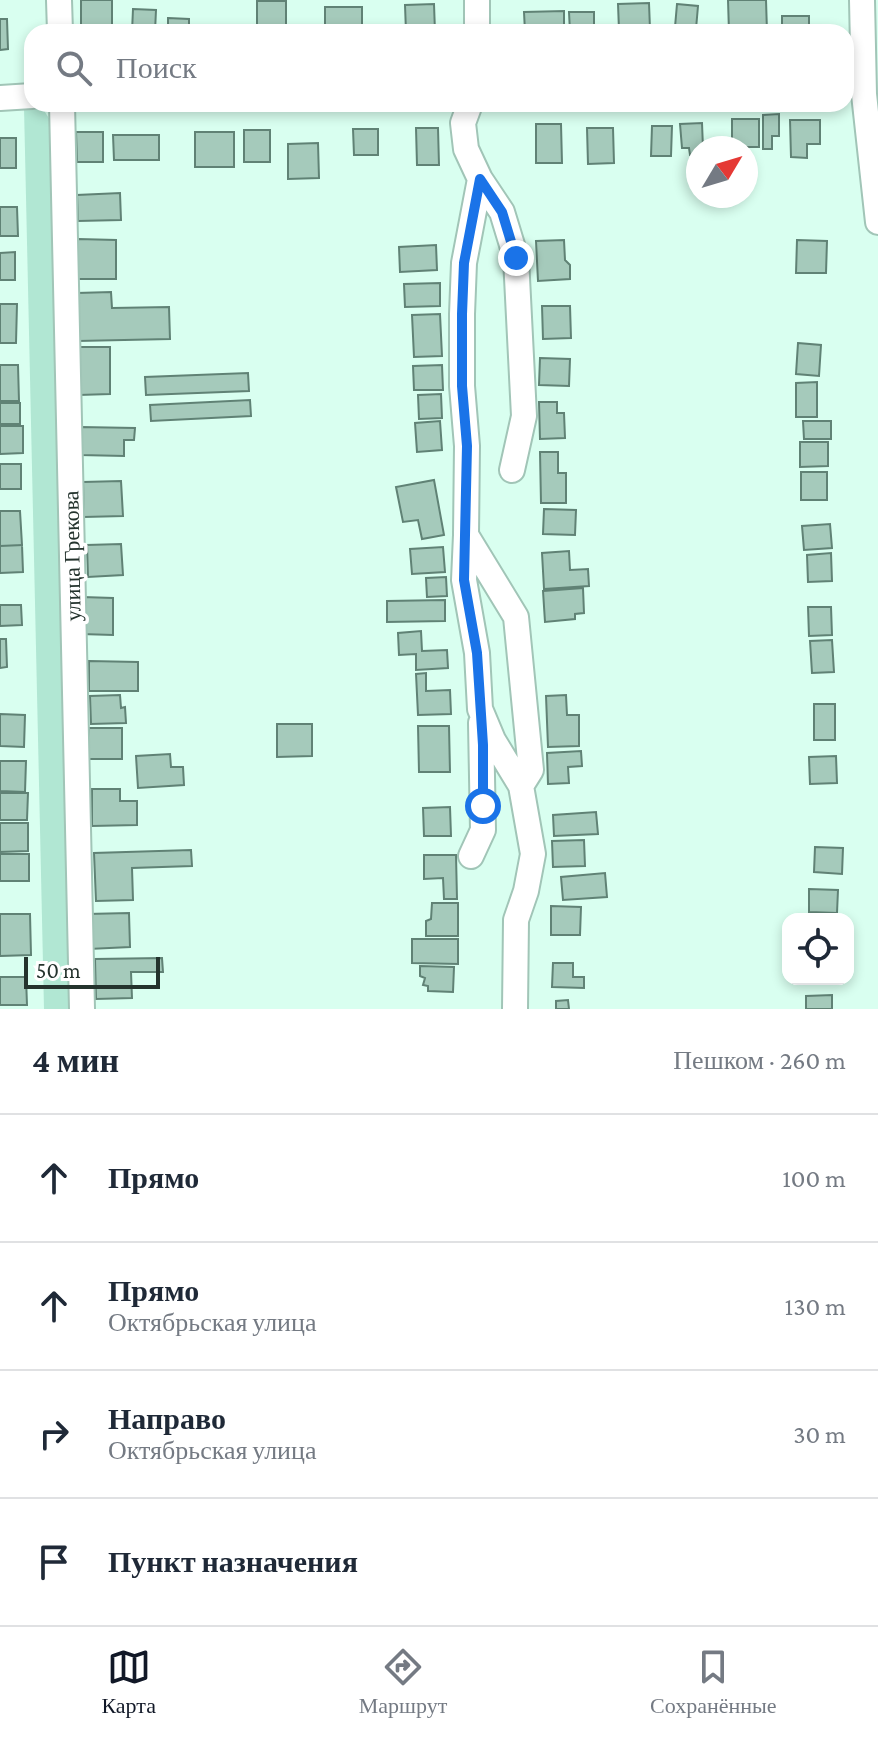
<!DOCTYPE html>
<html lang="ru">
<head>
<meta charset="utf-8">
<style>
  body { margin:0; font-family:"Crimson Pro",serif; background:#f6f6f7; color:#1f2937 }
  .controls { position:absolute; right:24px; bottom:24px; display:grid; overflow:hidden; border-radius:16px; box-shadow:0 4px 12px #0003 }
  .controls button { width:72px; height:72px; display:grid; place-items:center; padding:0; border:0; border-bottom:2px solid #e0e1e3; background:#fff; color:#1f2937; font:40px sans-serif }
  .compass { position:absolute; left:686px; top:136px; width:72px; height:72px; border-radius:50%; background:#fff; box-shadow:0 4px 12px #0003; rotate:52deg }
  .scale { position:absolute; left:24px; bottom:20px; width:136px; box-sizing:border-box; padding-left:8px; border:4px solid #24332d; border-top:0; font-size:22px; line-height:28px; white-space:nowrap; color:#24332d; -webkit-text-stroke:6px #fff; paint-order:stroke }
  .stop { position:absolute; width:24px; height:24px; margin:-18px; border:6px solid #1a73e8; border-radius:50%; background:#fff }
  .stop.end { background:#1a73e8; border-color:#fff; box-shadow:0 2px 8px #0008 }
  .list { margin:0; padding:0; list-style:none }
  h2 { display:flex; justify-content:space-between; align-items:center; height:104px; margin:0; padding:0 32px; font-size:34px }
  h2 small { font-size:26px; font-weight:400; color:#747a83 }
  .list li { display:grid; grid-template-columns:52px 1fr auto; gap:24px; align-items:center; box-sizing:border-box; height:128px; padding:0 32px; border-top:2px solid #e0e1e3 }
  .list b { display:block; font-size:30px; white-space:nowrap }
  .list p { margin:0; font-size:26px; white-space:nowrap; color:#747a83 }
  .list em { font-size:26px; font-style:normal; color:#747a83 }
  .icon { flex:none; width:44px; height:44px; fill:none; stroke:currentColor; stroke-width:2; stroke-linecap:round; stroke-linejoin:round }
  .map { position:relative; flex:none; width:878px; height:1009px; overflow:hidden }
  .search { position:absolute; background:#fff; box-shadow:0 4px 12px #0003; left:24px; right:24px; top:24px; height:88px; display:flex; align-items:center; gap:20px; box-sizing:border-box; padding:0 28px; border-radius:24px; color:#747a83; font-size:30px }
  .sheet { height:616px; background:#fff }
  nav { display:flex; justify-content:space-around; align-items:center; box-sizing:border-box; height:112px; border-top:2px solid #e0e1e3; background:#fff; font-size:22px; color:#747a83 }
  nav a { display:grid; justify-items:center; gap:4px }
  nav .on { color:#111827 }
  .map>svg:first-child { display:block }
</style>
</head>
<body>
<div class="map">
<svg width="878" height="1009" viewBox="0 0 878 1009">
  <rect width="100%" height="100%" fill="#d9fff0"/>
  <!-- green -->
  <path fill="#b1e7d3" d="M 24,107 L 43,109 L 52,123 L 74,1009 L 44,1009 Z"/>
  <!-- building -->
  <path fill="#a5cabb" stroke="#608275" stroke-width="2" d="M 81,0 L 112,0 L 112,32 L 81,32 Z
    M 728,0 L 766,0 L 767,32 L 729,32 Z
    M 257,1 L 286,1 L 286,32 L 257,32 Z
    M 649,3 L 650,29 L 619,30 L 618,4 Z
    M 434,4 L 435,32 L 406,32 L 405,5 Z
    M 677,4 L 698,6 L 696,29 L 675,27 Z
    M 325,7 L 362,7 L 362,32 L 325,32 Z
    M 133,9 L 156,10 L 155,32 L 132,32 Z
    M 564,11 L 564,32 L 525,32 L 524,12 Z
    M 569,12 L 594,12 L 594,32 L 570,32 Z
    M 782,16 L 809,16 L 809,32 L 782,32 Z
    M 168,18 L 189,19 L 189,32 L 168,32 Z
    M 0,19 L 7,19 L 8,49 L 0,50 Z
    M 236,25 L 257,25 L 257,32 L 236,32 Z
    M 779,114 L 779,136 L 772,136 L 772,149 L 763,149 L 763,115 Z
    M 732,119 L 759,119 L 759,147 L 732,147 Z
    M 790,120 L 820,120 L 820,144 L 807,144 L 807,158 L 791,157 Z
    M 702,123 L 703,148 L 698,148 L 698,154 L 690,155 L 689,148 L 682,148 L 680,124 Z
    M 536,124 L 561,124 L 562,163 L 536,163 Z
    M 652,126 L 672,126 L 671,156 L 651,156 Z
    M 416,128 L 438,128 L 439,165 L 417,165 Z
    M 587,128 L 613,128 L 614,163 L 588,164 Z
    M 353,129 L 378,129 L 378,155 L 354,155 Z
    M 244,130 L 270,130 L 270,162 L 244,162 Z
    M 76,132 L 103,132 L 103,162 L 77,162 Z
    M 195,132 L 234,132 L 234,167 L 195,167 Z
    M 113,135 L 159,135 L 159,160 L 114,160 Z
    M 0,138 L 16,138 L 16,168 L 0,168 Z
    M 318,143 L 319,178 L 288,179 L 288,144 Z
    M 120,193 L 121,220 L 78,221 L 77,195 Z
    M 0,207 L 17,207 L 18,236 L 0,236 Z
    M 78,239 L 116,240 L 116,279 L 78,279 Z
    M 564,240 L 565,260 L 570,265 L 570,279 L 538,281 L 536,241 Z
    M 797,240 L 827,241 L 826,273 L 796,273 Z
    M 436,245 L 437,270 L 400,272 L 399,247 Z
    M 15,252 L 15,280 L 0,280 L 0,253 Z
    M 440,283 L 440,306 L 405,307 L 404,284 Z
    M 111,292 L 112,308 L 169,307 L 170,339 L 78,341 L 77,293 Z
    M 0,304 L 17,304 L 16,343 L 0,343 Z
    M 542,306 L 570,306 L 571,338 L 543,339 Z
    M 440,314 L 442,356 L 414,357 L 412,315 Z
    M 798,343 L 821,345 L 819,376 L 796,374 Z
    M 78,347 L 110,347 L 110,394 L 79,395 Z
    M 540,358 L 570,359 L 569,386 L 539,385 Z
    M 0,365 L 18,365 L 19,401 L 0,401 Z
    M 442,365 L 443,390 L 414,390 L 413,366 Z
    M 248,373 L 249,391 L 146,395 L 145,377 Z
    M 817,382 L 817,417 L 796,417 L 796,383 Z
    M 441,394 L 442,418 L 419,419 L 418,395 Z
    M 250,400 L 251,416 L 151,421 L 150,405 Z
    M 539,402 L 557,402 L 557,413 L 564,413 L 565,438 L 540,439 Z
    M 0,403 L 20,403 L 20,424 L 0,424 Z
    M 440,421 L 442,450 L 417,452 L 415,423 Z
    M 803,421 L 831,421 L 831,439 L 804,439 Z
    M 0,426 L 23,426 L 23,453 L 0,454 Z
    M 80,427 L 135,428 L 134,440 L 124,440 L 124,456 L 80,455 Z
    M 800,442 L 828,442 L 828,466 L 800,467 Z
    M 540,452 L 558,452 L 558,473 L 566,473 L 566,503 L 541,503 Z
    M 0,464 L 21,464 L 21,489 L 0,489 Z
    M 801,472 L 827,472 L 827,500 L 801,500 Z
    M 434,480 L 444,535 L 422,539 L 418,520 L 403,522 L 396,487 Z
    M 121,481 L 123,516 L 84,517 L 83,482 Z
    M 544,509 L 576,510 L 575,535 L 543,534 Z
    M 0,511 L 20,511 L 22,545 L 0,546 Z
    M 830,524 L 832,548 L 804,550 L 802,526 Z
    M 121,544 L 123,575 L 88,577 L 87,545 Z
    M 22,545 L 23,572 L 0,573 L 0,546 Z
    M 443,547 L 445,572 L 412,574 L 410,549 Z
    M 569,551 L 570,570 L 588,569 L 589,586 L 544,589 L 542,553 Z
    M 831,553 L 832,581 L 808,582 L 807,555 Z
    M 446,577 L 447,596 L 427,597 L 426,578 Z
    M 583,588 L 584,613 L 575,614 L 575,619 L 545,622 L 543,591 Z
    M 82,597 L 113,598 L 113,635 L 81,634 Z
    M 445,600 L 445,621 L 387,622 L 387,601 Z
    M 0,605 L 21,605 L 22,625 L 0,626 Z
    M 808,607 L 831,607 L 832,635 L 809,636 Z
    M 421,631 L 422,651 L 447,650 L 448,668 L 416,670 L 416,654 L 399,655 L 398,633 Z
    M 0,639 L 6,639 L 7,667 L 0,668 Z
    M 832,640 L 834,672 L 812,673 L 810,641 Z
    M 89,661 L 138,662 L 138,691 L 89,691 Z
    M 426,673 L 426,691 L 450,690 L 451,714 L 418,715 L 416,674 Z
    M 120,695 L 121,708 L 125,707 L 126,723 L 91,724 L 90,696 Z
    M 566,695 L 567,715 L 579,715 L 579,746 L 548,747 L 546,696 Z
    M 814,704 L 835,704 L 835,740 L 814,740 Z
    M 0,714 L 25,715 L 24,747 L 0,746 Z
    M 277,724 L 312,724 L 312,756 L 277,757 Z
    M 418,726 L 449,726 L 450,772 L 419,772 Z
    M 89,728 L 122,728 L 122,759 L 89,759 Z
    M 581,751 L 582,766 L 568,767 L 569,783 L 548,784 L 547,753 Z
    M 170,754 L 171,767 L 183,767 L 184,785 L 138,788 L 136,756 Z
    M 836,756 L 837,783 L 810,784 L 809,757 Z
    M 0,761 L 26,761 L 25,792 L 0,791 Z
    M 92,789 L 120,789 L 120,801 L 137,801 L 137,825 L 92,826 Z
    M 0,793 L 28,793 L 27,820 L 0,820 Z
    M 450,807 L 451,836 L 424,836 L 423,808 Z
    M 596,812 L 598,834 L 554,836 L 553,815 Z
    M 0,823 L 28,823 L 28,851 L 0,852 Z
    M 584,840 L 585,866 L 553,867 L 552,841 Z
    M 815,847 L 843,848 L 842,874 L 814,872 Z
    M 191,850 L 192,866 L 132,868 L 133,900 L 96,901 L 94,853 Z
    M 0,854 L 29,854 L 29,881 L 0,881 Z
    M 424,855 L 456,855 L 457,899 L 444,899 L 443,878 L 424,879 Z
    M 605,873 L 607,897 L 563,900 L 561,877 Z
    M 809,889 L 838,890 L 837,913 L 809,912 Z
    M 432,903 L 458,903 L 458,936 L 426,936 L 426,921 L 431,919 Z
    M 551,906 L 581,907 L 580,935 L 551,935 Z
    M 129,913 L 130,947 L 89,949 L 87,914 Z
    M 0,914 L 30,914 L 31,955 L 0,956 Z
    M 412,939 L 458,939 L 458,964 L 412,963 Z
    M 162,958 L 163,972 L 131,972 L 132,998 L 96,999 L 95,959 Z
    M 553,963 L 573,963 L 573,977 L 584,977 L 584,988 L 552,987 Z
    M 420,966 L 454,967 L 453,992 L 428,991 L 428,986 L 423,985 L 425,978 L 420,976 Z
    M 0,977 L 26,977 L 27,1005 L 0,1005 Z
    M 832,995 L 832,1009 L 806,1009 L 806,996 Z
    M 568,1000 L 569,1009 L 556,1009 L 556,1001 Z"/>
  <g fill="none" stroke-linecap="round" stroke-linejoin="round">
    <defs>
      <path id="minor" d="M 59,0 L 60,32
        M 477,0 L 477,32
        M 862,0 L 864,94 L 878,222
        M 0,98 L 32,96
        M 62,104 L 82,1009
        M 470,104 L 463,123 L 466,149 L 480,179 L 502,212 L 516,258 L 524,416 L 512,470
        M 480,179 L 464,263 L 462,314 L 462,386 L 467,446 L 466,535 L 516,617 L 531,770 L 521,786 L 533,854 L 526,891 L 516,920 L 515,1009
        M 466,535 L 464,580 L 477,653 L 480,709 L 493,740 L 521,786
        M 471,856 L 483,830 L 481,723"/>
    </defs>
    <!-- minor casing -->
    <use href="#minor" stroke="#a1c5b7" stroke-width="28"/>
    <!-- minor -->
    <use href="#minor" stroke="#fff" stroke-width="24"/>
  </g>
  <g fill="none" stroke-linecap="round" stroke-linejoin="round">
    <!-- route -->
    <path stroke="#1a73e8" stroke-width="10" d="M 483,806 L 483,745 L 477,653 L 464,580 L 467,446 L 462,386 L 462,314 L 464,263 L 480,179 L 502,212 L 516,258"/>
  </g>
  <g text-anchor="middle" dominant-baseline="central" stroke-width="7" stroke-linejoin="round" paint-order="stroke">
    <!-- street labels -->
    <g font-size="22" fill="#24332d" stroke="#fff">
      <text transform="translate(72 556) rotate(-91)">улица Грекова</text>
    </g>
  </g>
</svg>
<div class="controls">
<button><svg class="icon" aria-label="locate" viewBox="0 0 24 24"><circle cx="12" cy="12" r="6"/><path d="M12 2v4M12 18v4M2 12h4M18 12h4"/></svg></button>
</div>
<svg class="compass" viewBox="-18 -18 36 36"><path d="M0-13l5 13h-10z" fill="#e53935"/><path d="M0 13l5-13h-10z" fill="#747a83"/></svg>
<div class="scale">50 m</div>
<div class="stop" style="left:483px;top:806px"></div>
<div class="stop end" style="left:516px;top:258px"></div>
<div class="search"><svg class="icon" aria-label="search" viewBox="0 0 24 24"><circle cx="10" cy="10" r="6"/><path d="M15 15l6 6"/></svg>Поиск</div>
</div>
<section class="sheet">
<h2>4 мин<small>Пешком · 260 m</small></h2>
<ul class="list">
<li><svg class="icon" aria-label="ahead" viewBox="0 0 24 24"><path d="M12 20V5M6 11l6-6 6 6"/></svg><div><b>Прямо</b></div><em>100 m</em></li>
<li><svg class="icon" aria-label="ahead" viewBox="0 0 24 24"><path d="M12 20V5M6 11l6-6 6 6"/></svg><div><b>Прямо</b><p>Октябрьская улица</p></div><em>130 m</em></li>
<li><svg class="icon" aria-label="right" viewBox="0 0 24 24"><path d="M7 20v-9h11M14 6l5 5-5 5"/></svg><div><b>Направо</b><p>Октябрьская улица</p></div><em>30 m</em></li>
<li><svg class="icon" aria-label="arrive" viewBox="0 0 24 24"><path d="M6 21V4h12l-3 4 3 4H6"/></svg><div><b>Пункт назначения</b></div></li>
</ul>
</section>
<nav>
<a class="on"><svg class="icon" aria-label="map" viewBox="0 0 24 24"><path d="M3 6l6-2 6 2 6-2v14l-6 2-6-2-6 2zM9 4v14M15 6v14"/></svg>Карта</a>
<a><svg class="icon" aria-label="directions" viewBox="0 0 24 24"><path d="M12 3l9 9-9 9-9-9zM9 14v-3h6M13 9l2 2-2 2"/></svg>Маршрут</a>
<a><svg class="icon" aria-label="saved" viewBox="0 0 24 24"><path d="M7 4h10v16l-5-4-5 4z"/></svg>Сохранённые</a>
</nav>
</body>
</html>
